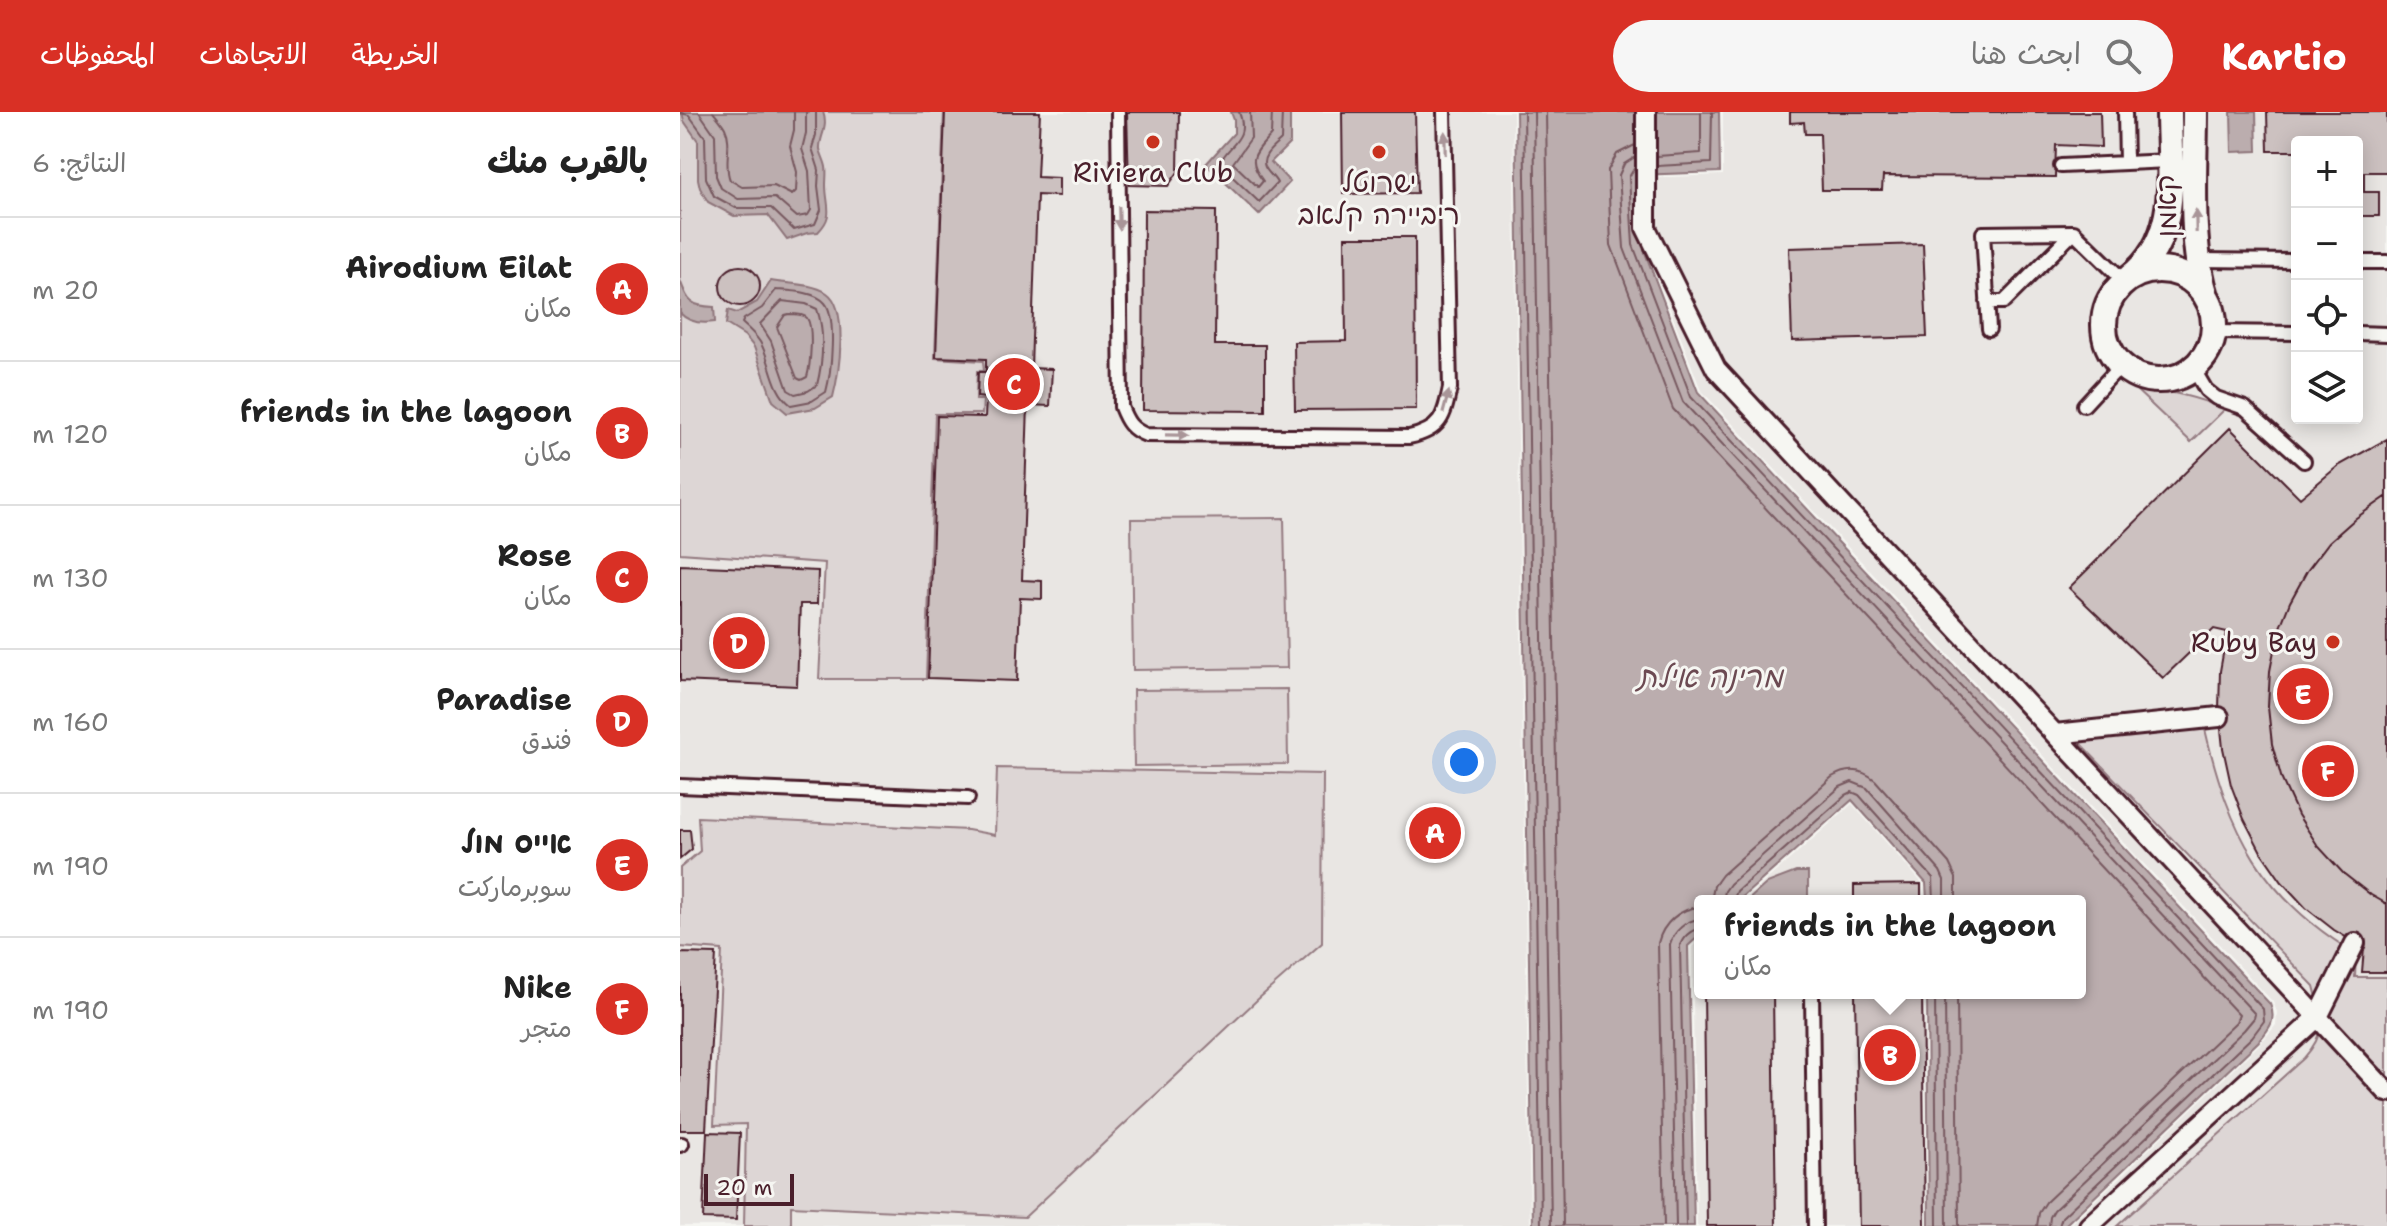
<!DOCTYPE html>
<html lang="ar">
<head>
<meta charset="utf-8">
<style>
  body { margin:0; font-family:"Shantell Sans","Playpen Sans Arabic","Playpen Sans Hebrew",sans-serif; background:#f6f6f6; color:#222; direction:rtl }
  .controls { position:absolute; right:24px; top:24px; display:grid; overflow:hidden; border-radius:8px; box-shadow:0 4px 20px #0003 }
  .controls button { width:72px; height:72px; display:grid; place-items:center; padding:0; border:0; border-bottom:2px solid #e0e0e0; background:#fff; color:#222; font:40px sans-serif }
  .scale { position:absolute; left:24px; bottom:20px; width:90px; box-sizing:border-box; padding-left:8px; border:4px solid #4a1f2b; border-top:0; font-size:22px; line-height:28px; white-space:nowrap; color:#4a1f2b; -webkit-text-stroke:6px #f6f6f2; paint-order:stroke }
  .you { position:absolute; left:784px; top:650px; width:28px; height:28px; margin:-20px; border:6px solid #fff; border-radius:50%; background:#1a73e8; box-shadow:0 0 0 12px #1a73e833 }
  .badge { display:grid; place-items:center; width:52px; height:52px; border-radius:50%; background:#d93025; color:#fff; font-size:26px; font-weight:700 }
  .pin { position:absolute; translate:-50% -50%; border:4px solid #fff; box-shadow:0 2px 8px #0006 }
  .popup { position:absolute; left:1014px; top:783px; width:392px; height:104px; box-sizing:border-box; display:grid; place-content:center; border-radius:8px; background:#fff; filter:drop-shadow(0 2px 6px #0005); font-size:26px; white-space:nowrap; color:#767676 }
  .popup b { font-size:30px; color:#222 }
  .popup::after { content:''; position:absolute; left:50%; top:100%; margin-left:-16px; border:16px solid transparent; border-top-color:#fff }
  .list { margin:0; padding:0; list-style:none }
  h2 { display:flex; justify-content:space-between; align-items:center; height:104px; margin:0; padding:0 32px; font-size:34px }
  h2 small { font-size:26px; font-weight:400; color:#767676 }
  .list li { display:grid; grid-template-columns:52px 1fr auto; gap:24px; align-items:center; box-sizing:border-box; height:144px; padding:0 32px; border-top:2px solid #e0e0e0 }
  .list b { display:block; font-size:30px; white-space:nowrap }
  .list p { margin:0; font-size:26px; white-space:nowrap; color:#767676 }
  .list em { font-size:26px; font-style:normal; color:#767676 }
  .icon { flex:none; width:44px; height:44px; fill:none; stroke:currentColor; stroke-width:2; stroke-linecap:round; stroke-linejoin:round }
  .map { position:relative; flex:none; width:1707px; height:1114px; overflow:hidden; direction:ltr }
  header { display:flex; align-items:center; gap:48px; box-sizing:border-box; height:112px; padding:0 40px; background:#d93025; color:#fff }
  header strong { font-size:38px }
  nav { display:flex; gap:44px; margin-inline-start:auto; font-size:28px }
  .search { width:560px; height:72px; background:#f6f6f6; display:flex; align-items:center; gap:20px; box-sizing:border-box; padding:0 28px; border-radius:44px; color:#767676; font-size:30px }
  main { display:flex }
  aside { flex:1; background:#fff }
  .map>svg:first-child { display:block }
</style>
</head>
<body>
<header>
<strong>Kartio</strong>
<div class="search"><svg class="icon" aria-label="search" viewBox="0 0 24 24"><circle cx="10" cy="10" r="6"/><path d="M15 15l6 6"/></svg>ابحث هنا</div>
<nav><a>الخريطة</a><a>الاتجاهات</a><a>المحفوظات</a></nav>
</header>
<main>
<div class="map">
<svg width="1707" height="1114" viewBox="0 0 1707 1114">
  <rect width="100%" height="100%" fill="#f6f6f2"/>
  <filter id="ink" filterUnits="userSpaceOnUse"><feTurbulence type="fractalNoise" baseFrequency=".0125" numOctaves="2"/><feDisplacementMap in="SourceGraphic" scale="16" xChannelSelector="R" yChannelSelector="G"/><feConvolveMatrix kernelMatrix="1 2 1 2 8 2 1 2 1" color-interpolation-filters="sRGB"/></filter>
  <g filter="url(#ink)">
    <!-- built -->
    <path fill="#e9e6e3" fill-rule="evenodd" d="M 0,0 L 833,0 L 850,1114 L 0,1114 Z
      M 1043,0 L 1707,0 L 1707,1114 L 1388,1114 L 1580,932 L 1596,913 L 1597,900 L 1593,890 L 1021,278 L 964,129 L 961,66 L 1043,63 ZM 1617,30 L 1677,30 L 1677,306 L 1617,306 Z
      M 1172,692 L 1243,772 L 1243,789 L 1063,789 Z
      M 1020,827 L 1020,881 L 1244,881 L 1246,1114 L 1017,1114 L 1012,835 Z"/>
    <!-- green -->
    <path fill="#ddd6d5" stroke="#947a80" stroke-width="2" d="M 0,0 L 264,0 L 255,246 L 303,249 L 304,259 L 297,259 L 296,288 L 303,288 L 302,302 L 255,302 L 246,567 L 139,567 L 145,451 L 0,441 Z
      M 1452,274 C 1485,278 1515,284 1545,297 L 1511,330 Z
      M 604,406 L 607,556 L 453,558 L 451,407 Z
      M 607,577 L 608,652 L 454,654 L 453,578 Z
      M 1525,617 C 1549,720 1582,786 1676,842 L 1675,865 L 1707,865 L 1707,1114 L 1437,1114 L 1624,946 C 1647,921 1642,905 1634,874 L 1398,629 Z
      M 317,656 L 643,662 L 642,831 L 577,888 L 345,1105 L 111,1094 L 111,1114 L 64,1114 L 66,1012 L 34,1013 L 42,838 L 0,835 L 0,756 L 20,739 L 18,705 L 288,718 L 315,723 Z"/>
    <!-- water -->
    <path fill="#bbadae" stroke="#8e747a" stroke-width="2" d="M 2,0 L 143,0 C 149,16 139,25 140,37 C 141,42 145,49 146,55 C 147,61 146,67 146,73 C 146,94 155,103 138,120 L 127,121 L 107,128 L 88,103 L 54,104 L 28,90 L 20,76 L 18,67 L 18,29 L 4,9 Z
      M 551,0 L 610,0 L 610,31 L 591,50 L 610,70 L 579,103 L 526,52 L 554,21 L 554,8 Z
      M 836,0 L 1039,0 L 1040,60 L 957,63 L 961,130 L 1018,280 L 1590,892 C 1597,909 1589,917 1578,930 L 1384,1114 L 1249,1114 L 1247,881 L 1400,881 L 1400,789 L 1247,789 L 1246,771 L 1172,688 L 1058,789 L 1020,789 L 1020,823 L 1008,834 L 1014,1114 L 853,1114 Z
      M 1551,0 L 1576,0 L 1577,39 L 1552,40 Z
      M 0,168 C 8,190 10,194 34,195 L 35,210 C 22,212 9,211 0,201 Z
      M 91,169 C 108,172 132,171 147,181 C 169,196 159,262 153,285 L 135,296 L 107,301 L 93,289 L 74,235 L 65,224 L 46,212 L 48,198 L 57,201 L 77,190 Z
      M 1116,760 L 1128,760 L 1128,789 L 1067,789 L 1087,771 Z"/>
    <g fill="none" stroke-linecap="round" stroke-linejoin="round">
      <!-- shore -->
      <path stroke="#77585f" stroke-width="2" d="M 19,0 L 35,23 L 36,64 L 41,76 L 58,87 L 95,86 L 117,105 L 128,103 L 131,98 L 129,59 L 122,37 L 126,21 L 126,0
        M 33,0 C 37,5 42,10 45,16 C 53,32 43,51 50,68 L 62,75 L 94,74 L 112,83 L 116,79 L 117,60 L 110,34 L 114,18 L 114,0
        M 559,0 C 570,28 549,31 539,52 L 579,90 L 597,71 C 594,65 588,61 585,55 C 580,44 595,34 601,28 L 602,0
        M 570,0 L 571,26 L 553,51 L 578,75 L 583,69 C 566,47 575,41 591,23 L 592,0
        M 844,0 L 861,1114
        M 854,0 L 871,1114
        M 866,0 L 883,1114
        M 0,1 L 9,3 L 25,25 L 26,66 L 34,84 L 56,96 L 91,96 L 114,118 L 135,112 L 141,98 L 138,74 L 139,58 L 132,36 L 136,23 L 136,0
        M 955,33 L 937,42 L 928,58 L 931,133 L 993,297 L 1559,903 L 1556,910 L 1366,1090 L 1359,1101 L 1357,1114
        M 977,44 L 1021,41 L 1021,0
        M 955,45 L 944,52 L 939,63 L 944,136 L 1003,290 L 1575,902 L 1574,906 L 1564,918 L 1374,1098 L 1370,1105 L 1369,1114
        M 977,54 L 1031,51 L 1032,0
        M 955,55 L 949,65 L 953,133 L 1011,285 L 1583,897 L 1584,909 L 1572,925 L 1382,1105 L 1379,1114
        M 96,178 C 110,179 135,179 145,191 C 157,205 151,262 146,280 L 132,289 L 111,293 C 91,278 92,250 80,230 C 75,222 69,217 62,211 L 64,207 L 82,196 Z
        M 102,189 L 126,192 L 137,197 C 145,220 143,249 137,273 L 128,279 L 115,282 L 108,278 L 91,229 L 80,212 Z
        M 109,202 C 114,202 124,202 127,206 C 134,216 130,255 127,265 L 121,268 L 117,266 L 97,215 L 105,203 Z
        M 1031,789 L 1034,774 L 1042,763 L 1152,665 C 1167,656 1181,656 1195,668 L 1269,751 L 1276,766 L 1276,789
        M 1043,789 L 1045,779 L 1050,772 L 1160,675 L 1172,670 L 1187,676 L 1260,759 L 1264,768 L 1264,789
        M 1053,789 L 1057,779 L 1166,683 L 1172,680 L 1179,683 L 1253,766 L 1254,789
        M 1255,881 L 1257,1114
        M 1265,881 L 1267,1114
        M 1277,881 L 1279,1114
        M 984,1114 L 978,831 C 983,811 1000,796 1020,795
        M 996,1114 L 990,832 C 994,819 1006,808 1020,807
        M 1006,1114 L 1000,834 C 1002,826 1011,817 1020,817"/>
    </g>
    <!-- building -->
    <path fill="#ccc1c0" stroke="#4a1f2b" stroke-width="2" d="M 265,0 L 360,0 L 357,65 L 379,66 L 379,84 L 357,83 L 351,256 L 372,257 L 370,294 L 348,293 L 342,468 L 362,469 L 362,487 L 340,486 L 337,569 L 248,566 L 257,304 L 305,305 L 306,286 L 297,285 L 298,260 L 306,260 L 306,247 L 256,245 Z
      M 447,0 L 499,0 L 498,60 L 488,74 L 449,73 Z
      M 662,0 L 735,0 L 737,81 L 663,82 Z
      M 1110,0 L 1420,0 L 1421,35 L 1376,33 L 1375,65 L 1203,64 L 1202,78 L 1142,78 L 1140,22 L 1125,22 L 1124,10 L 1110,11 Z
      M 1587,0 L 1707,0 L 1707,60 L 1684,60 L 1684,80 L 1699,80 L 1699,104 L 1677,104 L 1677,30 L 1617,30 L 1617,39 L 1588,39 Z
      M 464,98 L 536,99 L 535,233 L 585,233 L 585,299 L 463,298 Z
      M 665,125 L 735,125 L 736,297 L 615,298 L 614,230 L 666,229 Z
      M 1243,132 L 1247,225 L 1112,229 L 1109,136 Z
      M40 174a20 20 0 1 1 40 0a20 20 0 1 1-40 0Z
      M 1550,316 L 1620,386 L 1658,354 L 1707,327 L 1707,860 L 1682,860 L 1684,836 L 1654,818 L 1626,796 L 1602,770 L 1581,740 L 1564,707 L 1551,673 L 1543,636 L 1539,598 L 1540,559 L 1547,520 L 1534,517 L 1483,566 L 1389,476 Z
      M 1706,385 L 1707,385 L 1707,792 L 1691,783 L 1663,761 L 1638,734 L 1618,703 L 1602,668 L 1592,632 L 1588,595 L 1590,559 L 1597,523 L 1610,490 L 1627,459 L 1649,430 L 1676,406 Z
      M 0,453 L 138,459 L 137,492 L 120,492 L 117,574 L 0,569 Z
      M 0,718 L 10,718 L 12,737 L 0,747 Z
      M 1241,772 L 1241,789 L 1174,789 L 1174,773 Z
      M 0,841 L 36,842 L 26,1018 L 0,1018 Z
      M 1024,881 L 1093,881 L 1096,1114 L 1027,1114 Z
      M 1175,881 L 1242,881 L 1245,1114 L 1179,1114 Z
      M 27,1020 L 60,1021 L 56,1108 L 23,1107 Z"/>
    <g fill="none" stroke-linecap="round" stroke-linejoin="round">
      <defs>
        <path id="service" d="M 438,0 L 441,295 C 447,310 451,317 466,323 L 729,325 C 761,318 764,305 770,276 L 764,0
          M 1445,0 L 1446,51
          M 1381,54 L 1489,49
          M 1518,148 L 1617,149
          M 1677,150 L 1707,150
          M 1307,190 L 1324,190 L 1394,120
          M 1309,217 L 1303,121 L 1394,120 L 1444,169
          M 1533,220 L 1617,221
          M 1677,221 L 1707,222
          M 1513,256 L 1526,278 L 1536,286 L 1565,296 L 1624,349
          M 1404,293 L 1441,253
          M 0,674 L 288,686
          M 1132,881 L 1135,1114
          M 0,1033 L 2,1032"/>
        <path id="pedestrian" d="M 966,0 L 966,116 L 1036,257 L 1707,980
          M 1375,622 L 1539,605
          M 1409,1114 L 1638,905 L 1675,831"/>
        <path id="minor" d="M 1515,0 C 1515,55 1509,132 1526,184
          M1424 213a55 55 0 1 1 110 0a55 55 0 1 1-110 0Z
          M 1450,165 C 1502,125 1489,58 1489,0"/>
      </defs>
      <!-- service casing -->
      <use href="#service" stroke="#4a1f2b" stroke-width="18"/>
      <!-- pedestrian casing -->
      <use href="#pedestrian" stroke="#4a1f2b" stroke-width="24"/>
      <!-- minor casing -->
      <use href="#minor" stroke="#4a1f2b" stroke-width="30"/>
      <!-- service -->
      <use href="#service" stroke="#f6f6f2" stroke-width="12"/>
      <!-- pedestrian -->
      <use href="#pedestrian" stroke="#f6f6f2" stroke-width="18"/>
      <!-- minor -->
      <use href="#minor" stroke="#f6f6f2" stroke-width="24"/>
    </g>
    <!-- one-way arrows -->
    <defs><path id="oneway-solid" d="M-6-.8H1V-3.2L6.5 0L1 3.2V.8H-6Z" transform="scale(2)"/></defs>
    <g fill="#a99598">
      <use href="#oneway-solid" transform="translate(765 31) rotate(-91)"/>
      <use href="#oneway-solid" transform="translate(439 106) rotate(89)"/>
      <use href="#oneway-solid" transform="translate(1516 109) rotate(-91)"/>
      <use href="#oneway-solid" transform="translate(766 290) rotate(-75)"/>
      <use href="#oneway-solid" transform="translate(497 323) rotate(1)"/>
    </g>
  </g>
  <!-- markers -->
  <g fill="#c8321e" stroke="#f6f6f2" stroke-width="3">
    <circle cx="473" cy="30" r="8"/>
    <circle cx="699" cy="40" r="8"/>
    <circle cx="1653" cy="530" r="8"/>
  </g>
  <g text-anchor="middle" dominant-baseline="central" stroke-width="6" stroke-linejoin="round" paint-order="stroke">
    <!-- poi labels -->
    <g font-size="28" fill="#4a1f2b" stroke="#f6f6f2">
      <text x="473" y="60">Riviera Club</text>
      <text x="699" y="70">ישרוטל<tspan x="699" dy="32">ריביירה קלאב</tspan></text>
      <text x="1637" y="530" text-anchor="end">Ruby Bay</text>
    </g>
    <!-- street labels -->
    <g font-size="28" fill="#4a1f2b" stroke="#f6f6f2">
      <text transform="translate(1486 94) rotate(-91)">קאמן</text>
    </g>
    <!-- water labels -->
    <g font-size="30" font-style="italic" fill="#6c4a52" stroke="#f6f6f2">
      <text x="1030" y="564">מרינה אילת</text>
    </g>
  </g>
</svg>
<div class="controls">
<button>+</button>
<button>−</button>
<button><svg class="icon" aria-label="locate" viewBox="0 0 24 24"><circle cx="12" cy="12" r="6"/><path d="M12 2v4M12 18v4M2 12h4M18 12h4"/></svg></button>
<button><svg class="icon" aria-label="layers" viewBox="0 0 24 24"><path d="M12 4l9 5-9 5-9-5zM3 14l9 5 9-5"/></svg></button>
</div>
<div class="scale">20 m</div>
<div class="you"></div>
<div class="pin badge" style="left:755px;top:721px">A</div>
<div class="pin badge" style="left:1210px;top:943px">B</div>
<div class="popup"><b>friends in the lagoon</b>مكان</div>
<div class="pin badge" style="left:334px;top:272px">C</div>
<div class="pin badge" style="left:59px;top:531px">D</div>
<div class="pin badge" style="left:1623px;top:582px">E</div>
<div class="pin badge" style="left:1648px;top:659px">F</div>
</div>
<aside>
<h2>بالقرب منك<small>النتائج: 6</small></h2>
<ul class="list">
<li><span class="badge">A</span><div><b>Airodium Eilat</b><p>مكان</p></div><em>20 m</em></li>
<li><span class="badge">B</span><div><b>friends in the lagoon</b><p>مكان</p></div><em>120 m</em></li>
<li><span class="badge">C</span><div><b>Rose</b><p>مكان</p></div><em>130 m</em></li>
<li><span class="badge">D</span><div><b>Paradise</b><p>فندق</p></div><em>160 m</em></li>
<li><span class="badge">E</span><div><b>אייס מול</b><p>سوبرماركت</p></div><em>190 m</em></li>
<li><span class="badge">F</span><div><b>Nike</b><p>متجر</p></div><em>190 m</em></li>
</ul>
</aside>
</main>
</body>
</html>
